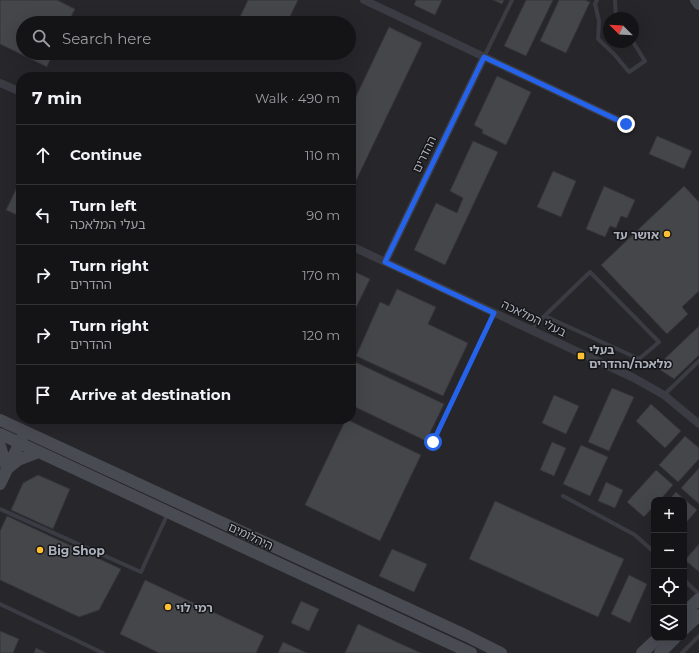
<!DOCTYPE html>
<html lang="en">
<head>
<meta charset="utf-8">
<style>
  body { margin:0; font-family:Montserrat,"Noto Sans Hebrew",sans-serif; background:#212123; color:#f1f3f6 }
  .controls { position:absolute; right:12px; bottom:12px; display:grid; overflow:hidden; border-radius:8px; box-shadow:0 4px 16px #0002 }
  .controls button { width:36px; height:36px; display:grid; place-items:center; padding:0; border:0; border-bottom:1px solid #333335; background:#141416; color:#f1f3f6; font:20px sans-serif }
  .compass { position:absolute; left:603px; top:12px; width:36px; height:36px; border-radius:50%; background:#141416; box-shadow:0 4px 16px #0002; rotate:294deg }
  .stop { position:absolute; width:12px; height:12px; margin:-9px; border:3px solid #2563eb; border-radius:50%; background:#fff }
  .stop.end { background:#2563eb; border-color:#fff; box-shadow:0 1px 4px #0008 }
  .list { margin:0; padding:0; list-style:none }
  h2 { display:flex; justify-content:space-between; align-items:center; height:52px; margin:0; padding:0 16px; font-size:17px }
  h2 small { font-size:13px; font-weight:400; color:#9d9ea1 }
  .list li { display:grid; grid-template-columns:26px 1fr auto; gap:12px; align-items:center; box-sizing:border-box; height:60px; padding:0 16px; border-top:1px solid #333335 }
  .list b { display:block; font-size:15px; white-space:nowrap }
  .list p { margin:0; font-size:13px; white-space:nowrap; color:#9d9ea1 }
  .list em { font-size:13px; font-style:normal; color:#9d9ea1 }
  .icon { flex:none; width:22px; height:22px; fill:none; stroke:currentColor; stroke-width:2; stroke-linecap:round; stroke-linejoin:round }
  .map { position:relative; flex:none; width:699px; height:653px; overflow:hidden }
  .search { position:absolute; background:#141416; box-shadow:0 4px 16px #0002; left:16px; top:16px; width:340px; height:44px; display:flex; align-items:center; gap:10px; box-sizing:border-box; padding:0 14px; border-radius:22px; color:#9d9ea1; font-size:15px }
  .panel { position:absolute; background:#141416; box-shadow:0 4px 16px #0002; left:16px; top:72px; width:340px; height:352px; border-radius:16px }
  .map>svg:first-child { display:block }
</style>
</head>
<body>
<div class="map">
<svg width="699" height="653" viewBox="0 0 699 653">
  <rect width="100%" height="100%" fill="#1b1b1d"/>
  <!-- built -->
  <path fill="#27262b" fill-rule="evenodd" d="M 0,0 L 699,0 L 699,653 L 0,653 ZM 609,18 L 633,18 L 633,42 L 609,42 ZM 23,23 L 349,23 L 349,53 L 23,53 ZM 21,77 L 351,77 L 351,419 L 21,419 ZM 654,500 L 684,500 L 684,638 L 654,638 Z"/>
  <!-- building -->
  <path fill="#45464a" stroke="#35343a" d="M 0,0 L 57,0 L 75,9 L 68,23 L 23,23 L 23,53 L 53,53 L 47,67 L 0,44 Z
    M 248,0 L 298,0 L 287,23 L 237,23 Z
    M 416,0 L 442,0 L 435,15 L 414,5 Z
    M 493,0 L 504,0 L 502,4 Z
    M 526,0 L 553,0 L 526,56 L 504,46 Z
    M 559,0 L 585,0 L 590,2 L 566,53 L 540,41 Z
    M 389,27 L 422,43 L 351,191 L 351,107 Z
    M 497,76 L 531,92 L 506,145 L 482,133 L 483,130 L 474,125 Z
    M 657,136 L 692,151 L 684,169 L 649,154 Z
    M 473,141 L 498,152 L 445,265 L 414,250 L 436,203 L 457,213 L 463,198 L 450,191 Z
    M 553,171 L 576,181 L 561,217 L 537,207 Z
    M 21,179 L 21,206 L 17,215 L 6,210 Z
    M 604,186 L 635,200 L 627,218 L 621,216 L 616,228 L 610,226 L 605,237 L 586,229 Z
    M 684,186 L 699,202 L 699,291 L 682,307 L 688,314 L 667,334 L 601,265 Z
    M 351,270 L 370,279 L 351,318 Z
    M 397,289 L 436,307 L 428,324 L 468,343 L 443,396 L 356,356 L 380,302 L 389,306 Z
    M 699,326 L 699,355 L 674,379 L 656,367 Z
    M 351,360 L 444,404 L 426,441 L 351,405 Z
    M 612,388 L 634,397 L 609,451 L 588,442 Z
    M 554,395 L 579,406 L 566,434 L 542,423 Z
    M 651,404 L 681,431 L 665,448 L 636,421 Z
    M 346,419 L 421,455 L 380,541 L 305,505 Z
    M 685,436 L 699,448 L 699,459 L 678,482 L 659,465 Z
    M 552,442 L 566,448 L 554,476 L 540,470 Z
    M 581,445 L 608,457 L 590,496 L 563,484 Z
    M 699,468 L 699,504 L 681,488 Z
    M 656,470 L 673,485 L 660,500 L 654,500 L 654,506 L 644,517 L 627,502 Z
    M 38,475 L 70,489 L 53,529 L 11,510 L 23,483 Z
    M 606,482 L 623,490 L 615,508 L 598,501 Z
    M 676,492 L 697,510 L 684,525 L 684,500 L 669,500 Z
    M 495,501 L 624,559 L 598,617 L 469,559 Z
    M 7,516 L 121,569 L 99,610 L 79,617 L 0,580 L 0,531 Z
    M 699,544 L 699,572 L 685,560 Z
    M 392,549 L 427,564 L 414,592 L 379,576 Z
    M 629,575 L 647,584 L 630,623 L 611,614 Z
    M 145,580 L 264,636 L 256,653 L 159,653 L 120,634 Z
    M 301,601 L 319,609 L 309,631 L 291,623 Z
    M 358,624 L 399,643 L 421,653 L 345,653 Z
    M 0,631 L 19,639 L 13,653 L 0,653 Z
    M 283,642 L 307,653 L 278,653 Z
    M 36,648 L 46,653 L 34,653 Z"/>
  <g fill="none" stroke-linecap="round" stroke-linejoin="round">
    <!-- lane -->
    <path stroke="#3b3c43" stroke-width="4" d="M 597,0 L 595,4 L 599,21 L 598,39 L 614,54 L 629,72 L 645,61 L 633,42
      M 615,0 L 616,18
      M 484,57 L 512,0
      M 531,329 L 590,272 L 659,342 L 639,359 L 545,316
      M 664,395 L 699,361
      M 433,443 L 494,313
      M 563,496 L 635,535 L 654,552
      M 0,509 L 141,572 L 168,513
      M 684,580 L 699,594
      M 0,604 L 103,653
      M 682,653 L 699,636"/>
    <!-- street -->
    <path stroke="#3b3c43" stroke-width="8" d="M 364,0 L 626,124
      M 0,83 L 21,92
      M 351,246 L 634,378 L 664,395 L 699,424
      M 385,262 L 484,57"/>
    <!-- secondary -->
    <path stroke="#494b53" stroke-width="12" d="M 696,0 L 699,4
      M 0,420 L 467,636 L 501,653
      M 0,434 L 471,653
      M 0,446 L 7,469
      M 8,468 L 18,460 L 39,452
      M 0,484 L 23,436
      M 684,613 L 699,599
      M 684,629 L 699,615
      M 642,653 L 658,638
      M 660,653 L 675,638"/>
  </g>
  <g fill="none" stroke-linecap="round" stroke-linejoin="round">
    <!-- route -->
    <path stroke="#2563eb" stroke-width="5" d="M 433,442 L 494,313 L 385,262 L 484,57 L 626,124"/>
  </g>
  <!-- markers -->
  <g fill="#ffc031" stroke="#161618" stroke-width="1.5">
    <circle cx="667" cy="234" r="4"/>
    <rect x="577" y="352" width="8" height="8" rx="2"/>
    <circle cx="40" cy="550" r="4"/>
    <circle cx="168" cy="607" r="4"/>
  </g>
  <g text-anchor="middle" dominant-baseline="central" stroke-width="3" stroke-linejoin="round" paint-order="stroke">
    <!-- street labels -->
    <g font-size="12" fill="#acb1be" stroke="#161618">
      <text transform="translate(424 154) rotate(-64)">ההדרים</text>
      <text transform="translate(534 318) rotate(25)">בעלי המלאכה</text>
      <text transform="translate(251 536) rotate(25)">היהלומים</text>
    </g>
    <!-- poi labels -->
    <g font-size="12" font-weight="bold" fill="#acb1be" stroke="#161618" text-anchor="start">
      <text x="659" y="234" text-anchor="end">אושר עד</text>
      <text x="589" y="349">בעלי<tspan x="589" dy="14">מלאכה/ההדרים</tspan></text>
      <text x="48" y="550">Big Shop</text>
      <text x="176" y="607">רמי לוי</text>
    </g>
  </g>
</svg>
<div class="controls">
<button>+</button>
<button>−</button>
<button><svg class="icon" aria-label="locate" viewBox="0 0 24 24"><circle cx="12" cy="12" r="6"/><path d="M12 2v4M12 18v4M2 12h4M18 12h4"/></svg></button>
<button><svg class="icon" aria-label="layers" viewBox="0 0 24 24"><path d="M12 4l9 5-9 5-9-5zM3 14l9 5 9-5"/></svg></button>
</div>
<svg class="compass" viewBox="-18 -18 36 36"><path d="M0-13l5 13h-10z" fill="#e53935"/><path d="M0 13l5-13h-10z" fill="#9d9ea1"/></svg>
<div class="stop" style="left:433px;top:442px"></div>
<div class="stop end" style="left:626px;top:124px"></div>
<div class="search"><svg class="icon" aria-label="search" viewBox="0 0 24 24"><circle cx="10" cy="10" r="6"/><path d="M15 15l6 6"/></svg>Search here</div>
<section class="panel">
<h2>7 min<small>Walk · 490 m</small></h2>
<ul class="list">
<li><svg class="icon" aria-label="ahead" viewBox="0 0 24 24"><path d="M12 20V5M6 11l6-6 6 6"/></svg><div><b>Continue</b></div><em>110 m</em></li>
<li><svg class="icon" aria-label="left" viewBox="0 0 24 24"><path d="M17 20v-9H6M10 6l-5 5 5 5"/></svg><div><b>Turn left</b><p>בעלי המלאכה</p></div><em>90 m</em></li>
<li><svg class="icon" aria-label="right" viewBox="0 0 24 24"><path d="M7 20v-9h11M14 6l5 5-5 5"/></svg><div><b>Turn right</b><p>ההדרים</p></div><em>170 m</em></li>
<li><svg class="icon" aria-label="right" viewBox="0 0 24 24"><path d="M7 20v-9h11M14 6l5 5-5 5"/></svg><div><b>Turn right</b><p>ההדרים</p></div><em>120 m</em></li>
<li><svg class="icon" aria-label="arrive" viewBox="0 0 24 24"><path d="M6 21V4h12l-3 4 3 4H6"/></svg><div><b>Arrive at destination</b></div></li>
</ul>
</section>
</div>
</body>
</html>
